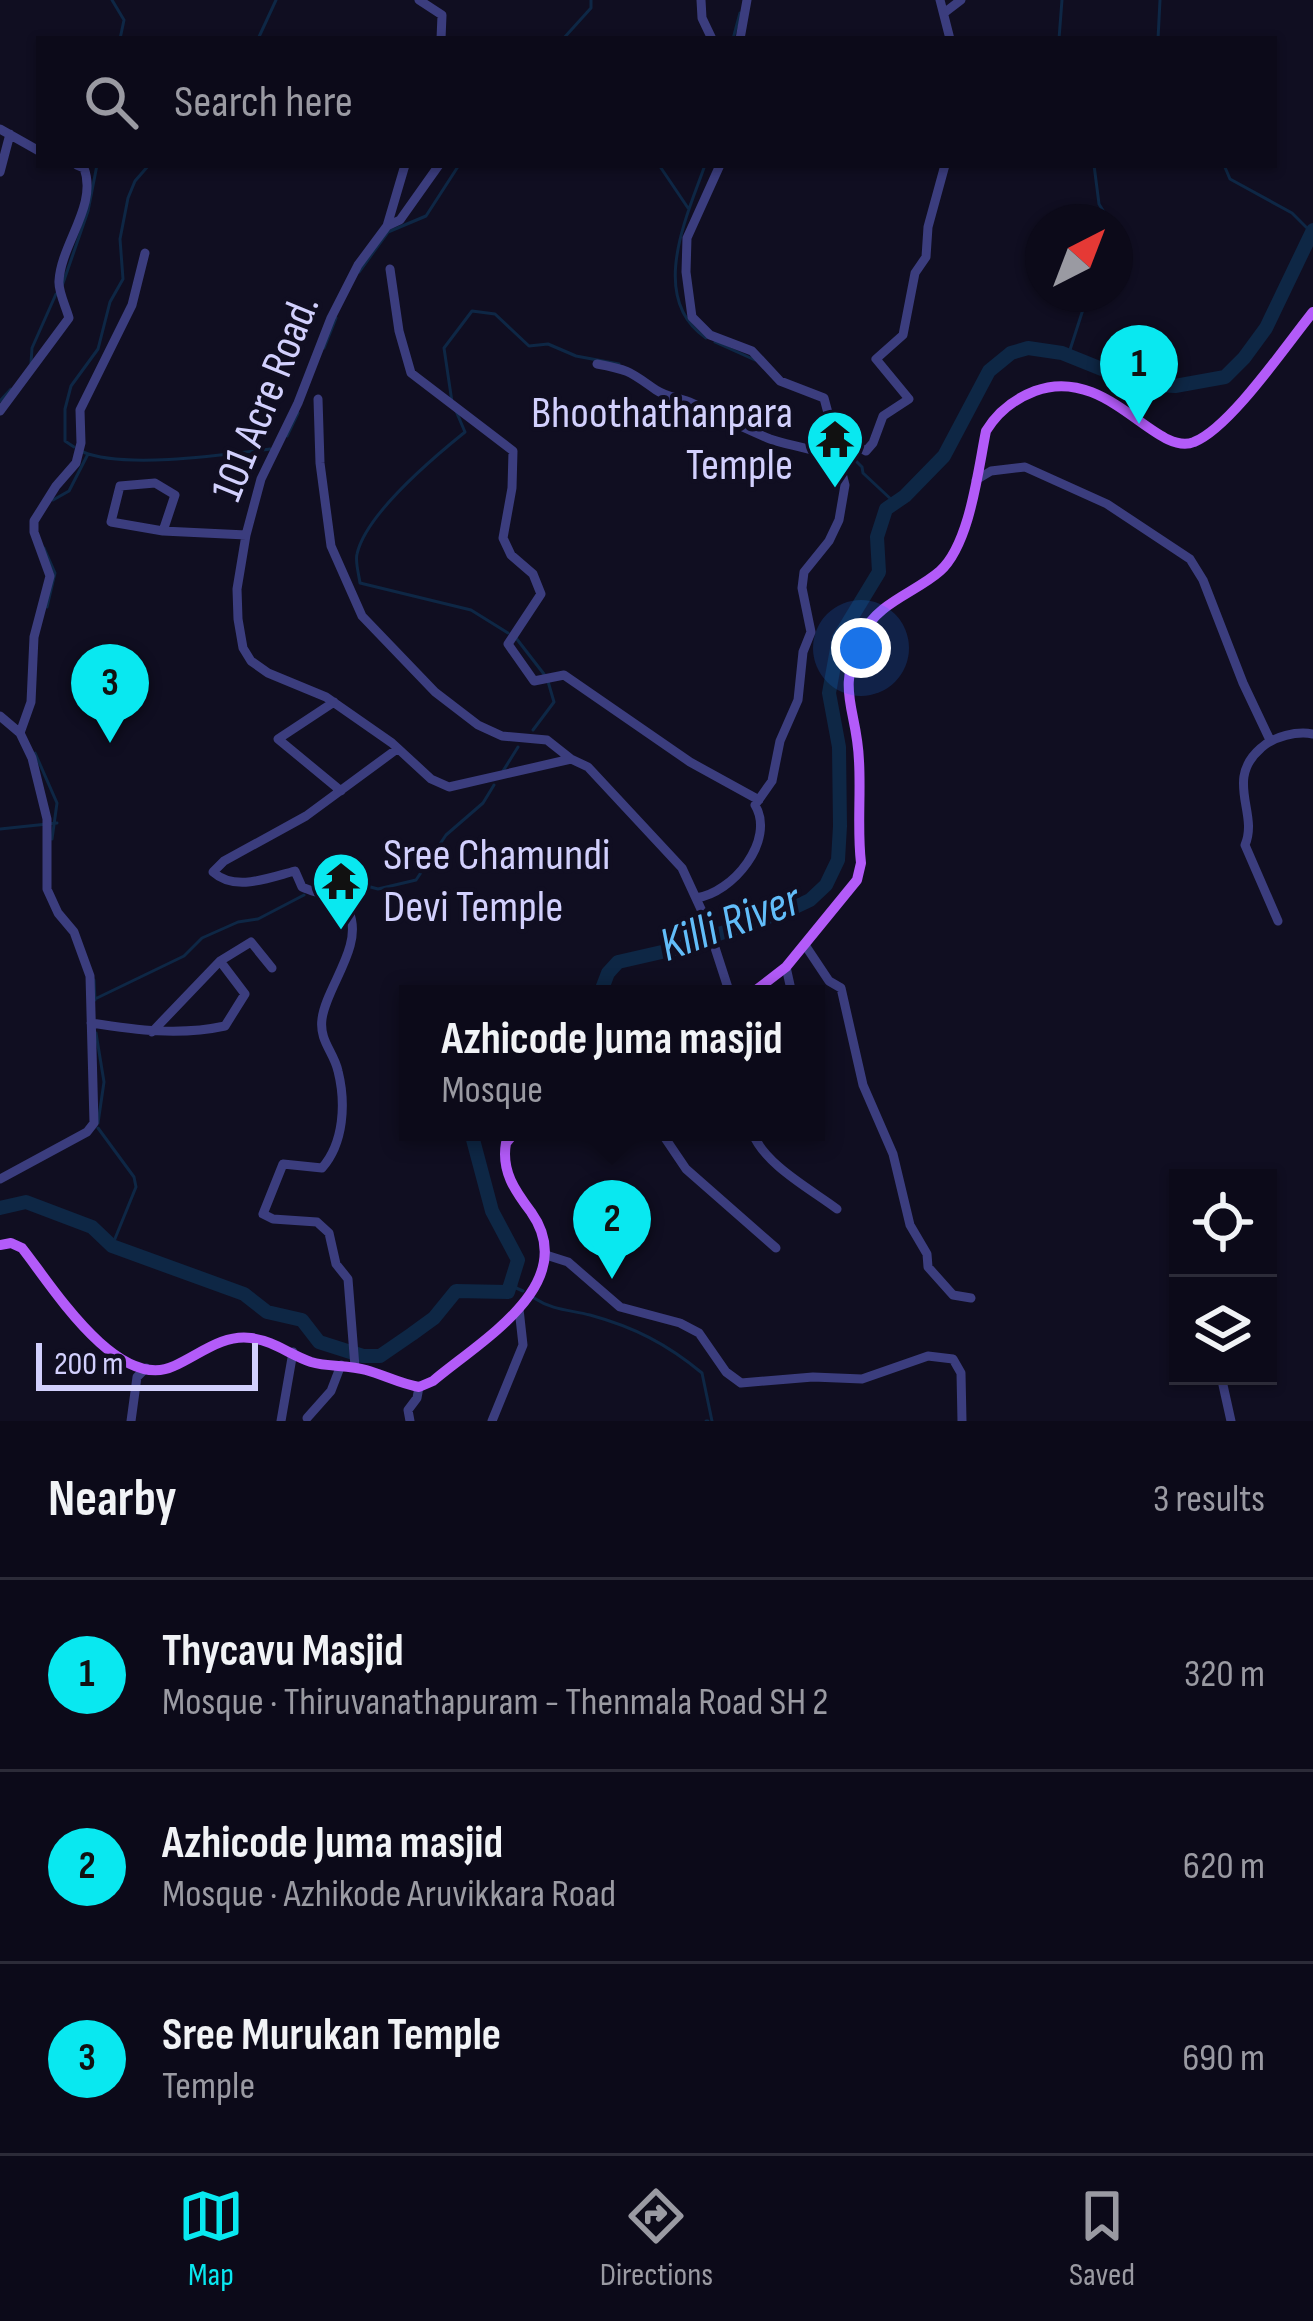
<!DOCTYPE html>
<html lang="en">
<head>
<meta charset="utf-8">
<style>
  body { margin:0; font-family:"Sofia Sans Condensed",sans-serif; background:#1a1826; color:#f1f3f6 }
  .controls { position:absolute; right:36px; bottom:36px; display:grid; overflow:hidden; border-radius:0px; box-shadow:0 3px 9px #0004 }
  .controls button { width:108px; height:108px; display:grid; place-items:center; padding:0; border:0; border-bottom:3px solid #2c2b38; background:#0c0a19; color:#f1f3f6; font:60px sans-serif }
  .compass { position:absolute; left:1025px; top:204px; width:108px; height:108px; border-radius:50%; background:#0c0a19; box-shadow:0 3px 9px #0004; rotate:42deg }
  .scale { position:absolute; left:36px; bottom:30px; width:222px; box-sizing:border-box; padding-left:12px; border:6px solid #d2d0fd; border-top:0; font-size:33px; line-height:42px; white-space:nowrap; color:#d2d0fd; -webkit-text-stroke:9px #100e21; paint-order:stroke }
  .you { position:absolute; left:861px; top:648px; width:42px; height:42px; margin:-30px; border:9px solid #fff; border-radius:50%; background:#1a73e8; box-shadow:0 0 0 18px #1a73e833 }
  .badge { display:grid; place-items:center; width:78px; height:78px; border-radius:50%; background:#09e8f0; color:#111; font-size:39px; font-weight:700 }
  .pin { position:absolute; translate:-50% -99px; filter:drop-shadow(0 3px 6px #0008) }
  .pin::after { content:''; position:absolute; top:63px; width:42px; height:36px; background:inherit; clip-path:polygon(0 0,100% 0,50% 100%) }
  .popup { position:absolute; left:399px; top:985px; width:426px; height:156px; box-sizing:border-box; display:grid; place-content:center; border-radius:0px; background:#0c0a19; filter:drop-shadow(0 3px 9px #0005); font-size:39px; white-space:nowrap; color:#9a9aa2 }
  .popup b { font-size:45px; color:#f1f3f6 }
  .popup::after { content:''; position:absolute; left:50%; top:100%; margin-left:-24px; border:24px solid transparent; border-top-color:#0c0a19 }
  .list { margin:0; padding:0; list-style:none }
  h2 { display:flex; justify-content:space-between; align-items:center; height:156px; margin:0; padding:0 48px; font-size:51px }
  h2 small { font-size:39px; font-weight:400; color:#9a9aa2 }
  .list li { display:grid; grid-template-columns:78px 1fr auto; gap:36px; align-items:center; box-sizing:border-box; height:192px; padding:0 48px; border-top:3px solid #2c2b38 }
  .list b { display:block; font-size:45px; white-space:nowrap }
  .list p { margin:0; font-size:39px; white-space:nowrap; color:#9a9aa2 }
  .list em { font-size:39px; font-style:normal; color:#9a9aa2 }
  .icon { flex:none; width:66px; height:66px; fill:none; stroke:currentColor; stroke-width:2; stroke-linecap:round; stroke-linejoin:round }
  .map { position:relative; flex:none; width:1313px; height:1421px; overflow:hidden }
  .search { position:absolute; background:#0c0a19; box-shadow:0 3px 9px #0004; left:36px; right:36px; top:36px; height:132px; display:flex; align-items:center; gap:30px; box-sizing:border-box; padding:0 42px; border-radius:0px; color:#9a9aa2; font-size:45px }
  .sheet { height:732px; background:#0c0a19 }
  nav { display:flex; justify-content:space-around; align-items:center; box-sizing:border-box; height:168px; border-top:3px solid #2c2b38; background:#0c0a19; font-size:33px; color:#9a9aa2 }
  nav a { display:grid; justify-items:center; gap:6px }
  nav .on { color:#09e8f0 }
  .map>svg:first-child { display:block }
</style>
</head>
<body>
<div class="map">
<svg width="1313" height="1421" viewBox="0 0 1313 1421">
  <rect width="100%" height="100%" fill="#100e21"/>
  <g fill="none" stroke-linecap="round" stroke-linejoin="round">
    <!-- stream -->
    <path stroke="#0e2745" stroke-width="3" d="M 112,0 L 124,20 L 120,39
      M 258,39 L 276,0
      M 563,39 L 591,8 L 591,0
      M 733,39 L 740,13
      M 1059,39 L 1062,0
      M 1158,39 L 1160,0
      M 659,165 L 688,208
      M 705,165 C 688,214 647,298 706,338
      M 1094,165 L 1099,204 L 1110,222
      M 1224,165 L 1230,179 L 1292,213 L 1312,233
      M 359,272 L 388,232 L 426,216 L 459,165
      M 62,286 L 88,211 L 97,165
      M 715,342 L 755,360
      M 324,348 L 336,318
      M 1068,356 L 1088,294
      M 31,363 L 32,348 L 56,294
      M 0,401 L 11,389
      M 452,402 L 444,348 L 472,311 L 495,314 L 529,346 L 548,344 L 576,356 L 619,364
      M 456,411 L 465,432 C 434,457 366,514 357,554 C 355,562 359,575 360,583 L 471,610 L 508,633
      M 825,419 L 827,438 L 843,448
      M 287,436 L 298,413
      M 74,447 L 65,441 L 65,409 L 71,386 L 98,349 L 110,302 L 123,279 L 120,239 L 128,198 L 135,181 L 149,165
      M 83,452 C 124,469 223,455 270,449
      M 848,453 L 862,467 L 863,473 L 895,503
      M 53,500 L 69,491 L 88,454
      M 44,548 L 55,573 L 47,607
      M 516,638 L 547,678 L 554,702 L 533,730
      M 35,753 L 57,803 L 52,839
      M 503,771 L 518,747
      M 0,829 L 57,823
      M 318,888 L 337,878 L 378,889 L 416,880 L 446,835 L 483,803 L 494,785
      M 94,980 L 95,1000
      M 97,998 L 184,956 L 202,938 L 238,922 L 258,919 L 304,895
      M 96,1033 L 104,1082 L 98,1123
      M 98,1128 L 134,1177 L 136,1187 L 112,1246
      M 515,1277 L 516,1288 L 523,1291
      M 534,1298 C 552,1310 570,1310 590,1315 C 634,1327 667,1344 702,1373 L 712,1421
      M 706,1421 L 708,1421"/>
    <!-- river -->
    <path stroke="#0e2745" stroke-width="14" d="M 600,994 L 608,973 L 618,962 L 675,949 L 791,909 L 810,900 L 826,885 L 838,860 L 840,826 L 839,747 L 829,693 L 839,638 L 879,572 L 877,537 L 886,509 L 905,496 L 944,456 L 989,371 L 1011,353 L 1028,348 L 1062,353 L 1139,384 L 1175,386 L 1225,377 L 1244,358 L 1266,328 L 1313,230
      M 0,1208 L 26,1202 L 92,1227 L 112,1246 L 244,1294 L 267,1312 L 302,1320 L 319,1342 L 363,1356 L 380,1356 L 412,1334 L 434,1318 L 456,1291 L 508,1292 L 518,1260 L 492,1211 L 471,1132"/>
    <!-- minor -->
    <path stroke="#3b3d7e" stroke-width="9" d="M 419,0 L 442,15 L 441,39
      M 701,0 L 702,18 L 712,39
      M 940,0 L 950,39
      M 944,13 L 961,0
      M 740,39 L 747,0
      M 0,129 L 39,151
      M 405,165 L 387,226 L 358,265 L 331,318 L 298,403 L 261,479 L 246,535 L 237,589 L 238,619 L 243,648 L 251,661 L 268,673 L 326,697 L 392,743 L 431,779 L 449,787 L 571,759 L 588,767 L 682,868 L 706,920 L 730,994
      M 0,172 L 10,134
      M 387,226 L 400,220 L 439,165
      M 390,269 L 399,331 L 411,373 L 513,451 L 512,488 L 503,538 L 511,555 L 533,574 L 541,594 L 508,644 L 534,681 L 564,675 L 690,762 L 759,800
      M 597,364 C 630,370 630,372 656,390 C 666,397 681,398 692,403 C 718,415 743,428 770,439 C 792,447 824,448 840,465
      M 318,399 L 320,463 L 331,546 L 362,616 L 435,692 L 478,725 L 502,736 L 547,740 L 571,759
      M 0,411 L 69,318 C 66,307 58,291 59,281 C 61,244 98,205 84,168 L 77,165
      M 846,440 L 866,451 L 873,443 L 883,416 L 909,399 L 876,359 L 903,335 L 915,273 L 926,257 L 928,227 L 945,165
      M 976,480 L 991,471 L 1025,467 L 1107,504 L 1190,559 L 1203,580 L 1243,683 L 1270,740
      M 163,531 L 175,495 L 155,483 L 120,486 L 111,522 L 163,531 L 246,535
      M 334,702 L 278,739 L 341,791
      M 0,716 L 20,733
      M 696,898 C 733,893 776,840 755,805 L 772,781 L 780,741 L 798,700 L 803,652 L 811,632 L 802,588 L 804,572 L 829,541 L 839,520 L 845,485 L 840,465 L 846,440 L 832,428 L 824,398 L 780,381 L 752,351 L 710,335 L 692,317 L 686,272 L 687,238 L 720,165
      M 1278,921 L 1245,845 C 1259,813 1224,780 1261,748 C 1274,736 1297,731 1313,734
      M 805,945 L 829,981 L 841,988 L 863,1085 L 893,1154 L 910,1225 L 927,1254 L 928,1267 L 953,1295 L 971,1298
      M 786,967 L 792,994
      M 91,1023 C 136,1030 179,1036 225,1026 L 245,994 L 220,961
      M 152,1032 L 220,961 L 251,942 L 272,968
      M 661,1132 L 686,1169 L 776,1248
      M 752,1132 C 765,1165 809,1188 837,1209
      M 0,1179 L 87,1132 L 94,1123 L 90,976 L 74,932 L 58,913 L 47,889 L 47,819 L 32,758 L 20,733 L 31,702 L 34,637 L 50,576 L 34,532 L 34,521 L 56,486 L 76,463 L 81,443 L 80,410 L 132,305 L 145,253
      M 546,1255 L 568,1262 L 620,1307 L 680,1323 L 699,1333 L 726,1372 L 741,1383 L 813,1377 L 862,1379 L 928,1356 L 953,1359 L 961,1373 L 962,1421
      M 355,1367 L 348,1279 L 336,1264 L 329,1233 L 317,1222 L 273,1219 L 263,1214 L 283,1164 L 322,1168 C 344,1143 346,1103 338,1071 C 334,1052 319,1041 322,1019 C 326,987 364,946 349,912 C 343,896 316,894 302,887 L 295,871 C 268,878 235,892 213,872 L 224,861 L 306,816 L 397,749
      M 1221,1376 L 1231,1421
      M 307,1418 L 331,1391 L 341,1365
      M 131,1421 L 137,1377 L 146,1368
      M 281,1421 L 293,1352
      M 410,1421 L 408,1410 L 417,1398 L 419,1387
      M 492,1421 L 523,1345 L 519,1309"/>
    <!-- major -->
    <path stroke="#b35bf9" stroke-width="10" d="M 751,994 L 786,967 L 857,880 L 861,863 C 857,829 861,795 859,761 C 857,707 835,693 862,635 C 878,602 915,593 940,571 C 970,544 978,470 986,431 C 997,413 1014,399 1035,391 C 1107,364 1156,458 1194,442 C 1230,428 1287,344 1313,312
      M 0,1245 L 11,1243 L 22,1248 C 50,1283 117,1393 174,1366 C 199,1355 222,1334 251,1338 C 274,1341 290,1355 311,1362 C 328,1367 348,1365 366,1370 C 384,1375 401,1384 419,1387 L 433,1381 C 480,1341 582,1284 531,1212 C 515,1191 501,1171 506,1143 L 515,1132"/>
  </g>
  <!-- icons -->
  <defs>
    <symbol id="temple-pin" viewBox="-11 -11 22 30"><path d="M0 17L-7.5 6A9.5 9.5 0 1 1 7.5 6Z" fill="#09e8f0" stroke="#100e21"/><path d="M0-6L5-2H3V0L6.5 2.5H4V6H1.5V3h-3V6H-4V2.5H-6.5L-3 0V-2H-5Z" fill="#111"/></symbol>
  </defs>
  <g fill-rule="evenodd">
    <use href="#temple-pin" x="802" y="406" width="66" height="90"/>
    <use href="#temple-pin" x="308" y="848" width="66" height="90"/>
  </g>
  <g text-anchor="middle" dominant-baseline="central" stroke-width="9" stroke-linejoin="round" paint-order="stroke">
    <!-- street labels -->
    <g font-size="45" fill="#d2d0fd" stroke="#100e21">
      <text transform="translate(266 398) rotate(-68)">101 Acre Road.</text>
    </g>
    <!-- poi labels -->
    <g font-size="45" fill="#d2d0fd" stroke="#100e21" text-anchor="end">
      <text x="793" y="413">Bhoothathanpara<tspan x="793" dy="52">Temple</tspan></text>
      <text x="383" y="855" text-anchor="start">Sree Chamundi<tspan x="383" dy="52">Devi Temple</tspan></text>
    </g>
    <!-- water labels -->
    <g font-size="48" font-style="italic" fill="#62bdf9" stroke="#100e21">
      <text transform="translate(730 923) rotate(-20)">Killi River</text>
    </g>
  </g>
</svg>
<div class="controls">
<button><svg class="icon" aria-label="locate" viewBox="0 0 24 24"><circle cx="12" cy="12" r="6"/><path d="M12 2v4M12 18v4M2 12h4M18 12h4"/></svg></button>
<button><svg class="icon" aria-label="layers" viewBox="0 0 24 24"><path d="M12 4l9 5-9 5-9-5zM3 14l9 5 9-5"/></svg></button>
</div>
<svg class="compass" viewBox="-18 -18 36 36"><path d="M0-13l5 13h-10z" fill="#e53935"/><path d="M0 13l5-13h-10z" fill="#9a9aa2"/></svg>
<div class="scale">200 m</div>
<div class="you"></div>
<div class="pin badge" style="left:1139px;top:424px">1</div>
<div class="pin badge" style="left:612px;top:1279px">2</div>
<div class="popup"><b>Azhicode Juma masjid</b>Mosque</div>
<div class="pin badge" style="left:110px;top:743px">3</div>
<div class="search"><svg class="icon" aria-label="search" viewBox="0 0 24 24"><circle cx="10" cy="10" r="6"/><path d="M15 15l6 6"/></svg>Search here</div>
</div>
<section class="sheet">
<h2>Nearby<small>3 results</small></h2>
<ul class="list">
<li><span class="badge">1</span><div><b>Thycavu Masjid</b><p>Mosque · Thiruvanathapuram - Thenmala Road SH 2</p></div><em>320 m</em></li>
<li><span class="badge">2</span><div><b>Azhicode Juma masjid</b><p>Mosque · Azhikode Aruvikkara Road</p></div><em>620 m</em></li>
<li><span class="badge">3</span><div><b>Sree Murukan Temple</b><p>Temple</p></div><em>690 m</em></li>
</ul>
</section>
<nav>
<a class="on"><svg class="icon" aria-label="map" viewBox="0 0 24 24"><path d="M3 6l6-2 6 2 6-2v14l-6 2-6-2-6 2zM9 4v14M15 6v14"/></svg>Map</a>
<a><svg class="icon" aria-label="directions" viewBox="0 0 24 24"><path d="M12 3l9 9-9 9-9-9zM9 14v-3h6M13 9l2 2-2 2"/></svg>Directions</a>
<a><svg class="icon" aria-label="saved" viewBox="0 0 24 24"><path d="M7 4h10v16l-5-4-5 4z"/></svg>Saved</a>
</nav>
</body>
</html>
